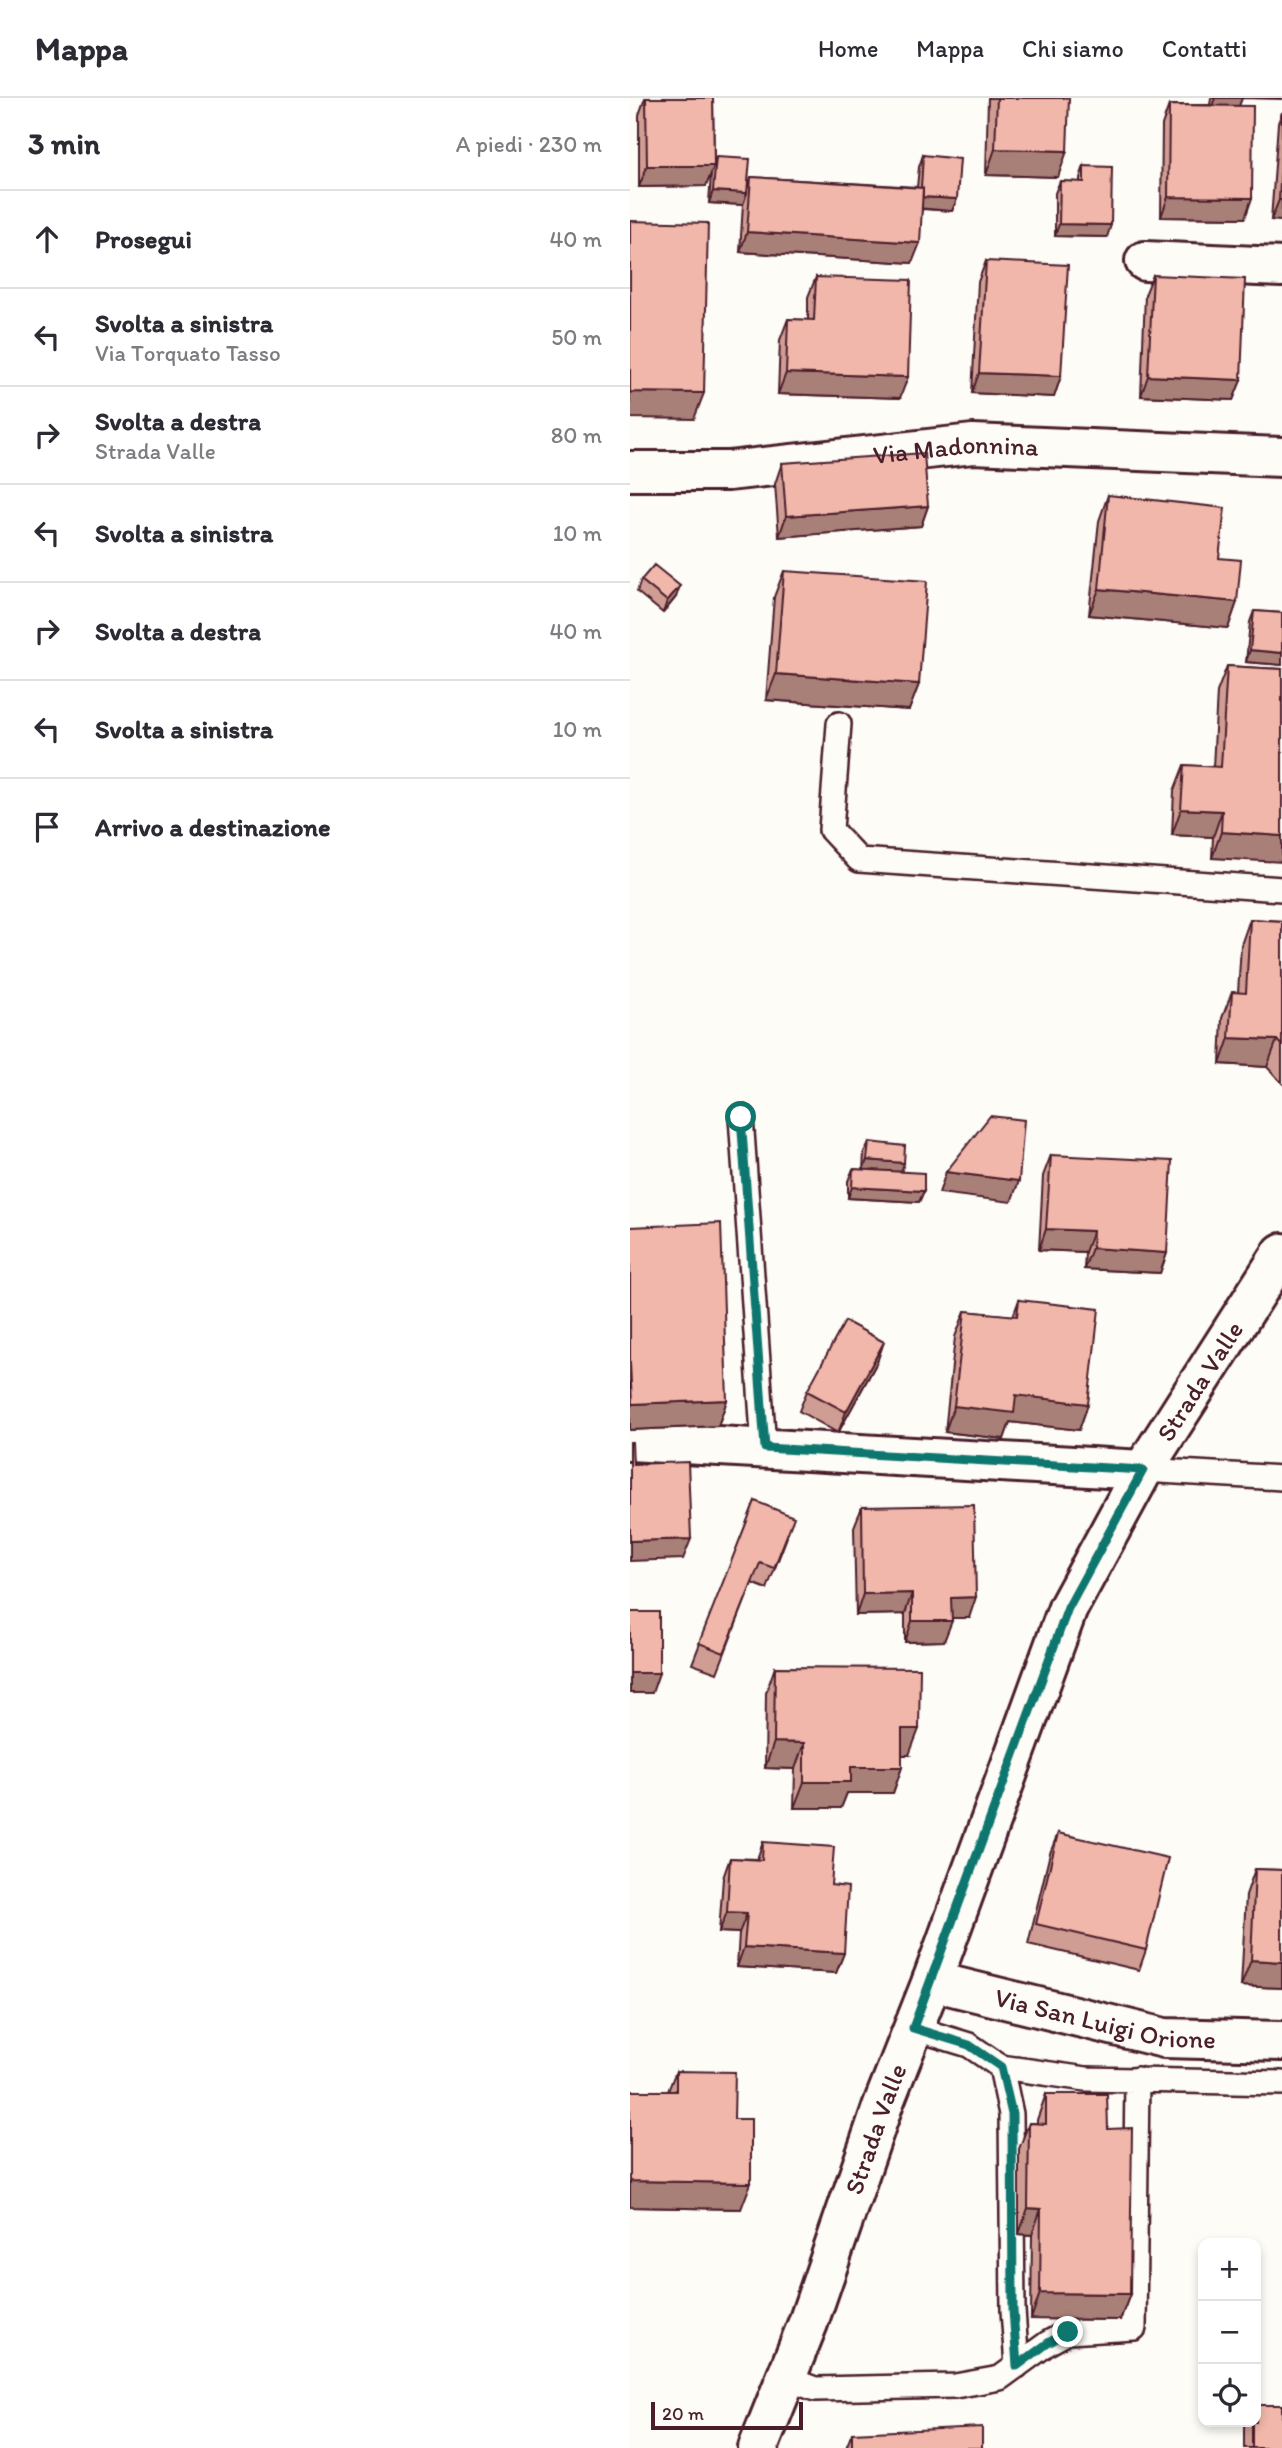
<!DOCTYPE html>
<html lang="it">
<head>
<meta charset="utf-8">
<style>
  body { margin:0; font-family:Itim,sans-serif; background:#f2f2f3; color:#2b2b33 }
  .controls { position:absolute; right:21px; bottom:21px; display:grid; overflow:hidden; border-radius:14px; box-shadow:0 4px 10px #0003 }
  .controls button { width:63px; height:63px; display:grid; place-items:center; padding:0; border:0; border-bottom:2px solid #e1e1e2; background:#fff; color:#2b2b33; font:35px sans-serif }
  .scale { position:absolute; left:21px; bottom:18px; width:152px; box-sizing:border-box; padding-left:7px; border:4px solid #4a1f2b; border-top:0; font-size:19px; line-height:24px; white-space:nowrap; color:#4a1f2b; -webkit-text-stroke:5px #fdfcf7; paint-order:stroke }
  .stop { position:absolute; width:21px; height:21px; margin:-16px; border:5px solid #0f766e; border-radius:50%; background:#fff }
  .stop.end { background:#0f766e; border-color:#fff; box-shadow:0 2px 7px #0008 }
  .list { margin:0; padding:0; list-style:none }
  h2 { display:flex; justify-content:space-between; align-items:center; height:91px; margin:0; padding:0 28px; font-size:30px }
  h2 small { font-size:23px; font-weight:400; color:#7c7c81 }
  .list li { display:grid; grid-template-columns:46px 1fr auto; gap:21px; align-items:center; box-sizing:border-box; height:98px; padding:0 28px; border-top:2px solid #e1e1e2 }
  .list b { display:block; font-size:26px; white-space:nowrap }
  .list p { margin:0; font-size:23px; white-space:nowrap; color:#7c7c81 }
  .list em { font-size:23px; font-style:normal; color:#7c7c81 }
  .icon { flex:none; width:38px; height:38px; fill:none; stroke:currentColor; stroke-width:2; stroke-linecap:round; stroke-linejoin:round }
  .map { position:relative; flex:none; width:652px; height:2350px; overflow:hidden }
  header { display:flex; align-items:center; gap:42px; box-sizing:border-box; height:98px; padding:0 35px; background:#fff; border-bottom:2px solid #e1e1e2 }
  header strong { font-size:33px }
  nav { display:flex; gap:38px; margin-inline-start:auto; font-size:24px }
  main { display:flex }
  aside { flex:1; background:#fff }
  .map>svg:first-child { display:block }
</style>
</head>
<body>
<header>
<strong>Mappa</strong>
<nav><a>Home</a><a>Mappa</a><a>Chi siamo</a><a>Contatti</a></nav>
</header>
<main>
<aside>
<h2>3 min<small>A piedi · 230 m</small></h2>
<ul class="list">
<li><svg class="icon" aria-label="ahead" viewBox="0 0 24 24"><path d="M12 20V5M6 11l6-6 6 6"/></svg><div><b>Prosegui</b></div><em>40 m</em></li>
<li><svg class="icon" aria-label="left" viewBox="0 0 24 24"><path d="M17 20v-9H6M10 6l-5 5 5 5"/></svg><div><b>Svolta a sinistra</b><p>Via Torquato Tasso</p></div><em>50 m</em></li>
<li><svg class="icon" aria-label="right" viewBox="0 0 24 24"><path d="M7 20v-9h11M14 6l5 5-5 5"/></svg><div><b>Svolta a destra</b><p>Strada Valle</p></div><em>80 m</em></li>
<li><svg class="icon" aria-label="left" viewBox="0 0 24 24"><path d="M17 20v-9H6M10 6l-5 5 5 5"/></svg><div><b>Svolta a sinistra</b></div><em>10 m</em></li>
<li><svg class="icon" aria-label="right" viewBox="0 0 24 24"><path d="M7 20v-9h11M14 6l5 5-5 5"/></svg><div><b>Svolta a destra</b></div><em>40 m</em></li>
<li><svg class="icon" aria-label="left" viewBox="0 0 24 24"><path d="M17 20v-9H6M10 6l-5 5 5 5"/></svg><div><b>Svolta a sinistra</b></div><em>10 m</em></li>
<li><svg class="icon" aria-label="arrive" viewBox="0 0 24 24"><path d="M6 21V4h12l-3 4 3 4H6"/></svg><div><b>Arrivo a destinazione</b></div></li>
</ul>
</aside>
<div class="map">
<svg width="652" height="2350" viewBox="0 0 652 2350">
  <rect width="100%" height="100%" fill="#fdfcf7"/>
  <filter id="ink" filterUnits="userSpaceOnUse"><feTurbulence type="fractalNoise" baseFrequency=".0143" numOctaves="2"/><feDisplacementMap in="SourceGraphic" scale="14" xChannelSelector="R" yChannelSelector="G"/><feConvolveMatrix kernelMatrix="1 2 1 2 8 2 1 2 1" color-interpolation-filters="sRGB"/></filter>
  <g filter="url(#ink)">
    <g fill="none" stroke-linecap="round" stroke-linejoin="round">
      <defs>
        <path id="service" d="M 209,626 L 201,732 L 229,762 L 652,791
          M 111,1019 L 134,1350
          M 513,1372 L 652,1380
          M 283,1930 L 339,1947 L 371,1969 L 381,2016 L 383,2212 L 387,2268
          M 371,1969 L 456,1981 L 652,1985
          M 156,2280 L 185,2291 L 325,2288 L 370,2280 L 418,2245 L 438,2234 L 504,2230 L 507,1981"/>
        <g id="minor">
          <path d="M 515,163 L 652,169"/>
          <path id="s1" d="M 0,373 L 98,373 L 343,346 L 652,359"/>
          <path d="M 0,1343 L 513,1372"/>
          <path id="s2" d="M 302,1883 L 534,1940 L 652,1943"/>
          <path id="s3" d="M 128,2350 L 178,2225 L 254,2004 L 302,1883 L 438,1510 L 513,1372 L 652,1155"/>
        </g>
      </defs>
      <!-- service casing -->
      <use href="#service" stroke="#4a1f2b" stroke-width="28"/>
      <!-- minor casing -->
      <use href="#minor" stroke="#4a1f2b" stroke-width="44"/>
      <!-- service -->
      <use href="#service" stroke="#fdfcf7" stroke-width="23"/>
      <!-- minor -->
      <use href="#minor" stroke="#fdfcf7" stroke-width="38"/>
    </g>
    <!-- wall -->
    <path fill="#cf9d93" stroke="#4a1f2b" stroke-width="2" d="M 15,0 L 83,0 L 84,64 L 86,59 L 118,89 L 121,79 L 287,89 L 289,69 L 293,57 L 327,101 L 322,113 L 292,111 L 282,165 L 110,154 L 113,106 L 113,107 L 79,105 L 81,75 L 76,88 L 9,89 L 9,17 Z
      M 358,0 L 439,0 L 428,79 L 356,77 Z
      M 581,0 L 652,0 L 612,0 L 609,7 L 615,120 L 531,119 L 532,27 L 539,7 L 580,7 Z
      M 652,14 L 652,123 L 641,122 L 648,25 Z
      M 454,68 L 477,139 L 425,138 L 425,95 L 430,83 L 450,84 L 450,80 Z
      M 356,163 L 431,278 L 424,299 L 342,295 L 348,184 Z
      M 523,177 L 611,282 L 603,302 L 511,298 L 515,197 Z
      M 186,179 L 270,300 L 148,296 L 150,242 L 158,221 L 178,222 L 178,199 Z
      M 152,365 L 298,408 L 291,428 L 149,439 L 145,386 Z
      M 478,397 L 607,504 L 598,530 L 459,517 L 469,423 Z
      M 154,473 L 289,586 L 279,612 L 136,602 L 144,499 Z
      M 11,482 L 46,499 L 33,515 L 7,494 Z
      M 624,513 L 652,515 L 652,567 L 616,564 L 620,524 Z
      M 597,568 L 652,571 L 582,760 L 583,739 L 542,737 L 544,693 L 554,667 L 583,669 L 587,594 Z
      M 620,821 L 652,823 L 652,985 L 637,969 L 590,966 L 592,920 L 602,894 L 608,895 L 611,847 Z
      M 239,1044 L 274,1065 L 271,1074 L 294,1093 L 289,1104 L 218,1100 L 218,1083 L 223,1071 L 233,1072 L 234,1055 Z
      M 421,1057 L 537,1155 L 530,1175 L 454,1171 L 455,1154 L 409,1152 L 413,1078 Z
      M 0,1129 L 97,1302 L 88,1328 L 0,1332 Z
      M 389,1202 L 458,1306 L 449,1332 L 380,1324 L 374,1341 L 315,1334 L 325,1239 L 335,1213 L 383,1218 Z
      M 247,1264 L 208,1335 L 169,1313 L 177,1293 Z
      M 125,1403 L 157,1439 L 137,1491 L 122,1485 L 87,1575 L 62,1566 Z
      M 232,1409 L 339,1520 L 322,1520 L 314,1543 L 275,1544 L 275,1516 L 226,1517 L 224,1429 Z
      M 145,1569 L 279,1657 L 272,1657 L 272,1669 L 263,1695 L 217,1695 L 211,1710 L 164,1710 L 165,1671 L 135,1670 L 136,1595 Z
      M 428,1735 L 516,1852 L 509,1872 L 398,1846 L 420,1755 Z
      M 133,1744 L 201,1787 L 214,1855 L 206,1875 L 107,1869 L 109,1835 L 89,1834 L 93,1780 L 100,1760 L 127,1761 Z
      M 625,1771 L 652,1772 L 652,1890 L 611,1888 L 616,1797 Z
      M 46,1973 L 104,2021 L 111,2111 L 0,2109 L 0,1993 L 38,1993 Z
      M 416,1996 L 478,2031 L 500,2196 L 490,2222 L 401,2221 L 402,2137 L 389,2136 L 389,2051 L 399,2025 L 407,2025 L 407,2022 Z
      M 616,2324 L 626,2324 L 652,2350 L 614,2350 L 614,2328 Z
      M 222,2335 L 352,2350 L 216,2350 Z"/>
    <!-- shaded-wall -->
    <path fill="#a98078" stroke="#4a1f2b" stroke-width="2" d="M 585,0 L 652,0 L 652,1 L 612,0 L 606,16 L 580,14 Z
      M 365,51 L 437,53 L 428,79 L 356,77 Z
      M 17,68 L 84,68 L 76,88 L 9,89 Z
      M 83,93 L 117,95 L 113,107 L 79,105 Z
      M 290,99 L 327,101 L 322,113 L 286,110 Z
      M 538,99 L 622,100 L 615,120 L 531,119 Z
      M 649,102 L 652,102 L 652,123 L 641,122 Z
      M 429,126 L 481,127 L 477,139 L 425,138 Z
      M 117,134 L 290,145 L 282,165 L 110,154 Z
      M 156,275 L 278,279 L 270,300 L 148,296 Z
      M 349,275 L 431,278 L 424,299 L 342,295 Z
      M 518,278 L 611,282 L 603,302 L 511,298 Z
      M 0,294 L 74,295 L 64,321 L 0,320 Z
      M 298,408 L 291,428 L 149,439 L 156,418 Z
      M 50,488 L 46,499 L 33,515 L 37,503 Z
      M 469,491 L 607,504 L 598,530 L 459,517 Z
      M 620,552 L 652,555 L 652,567 L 616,564 Z
      M 146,576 L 289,586 L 279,612 L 136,602 Z
      M 551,711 L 592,713 L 583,739 L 542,737 Z
      M 591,734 L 652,738 L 652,764 L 582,760 Z
      M 599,940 L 647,942 L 637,969 L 590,966 Z
      M 237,1062 L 274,1065 L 270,1077 L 232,1074 Z
      M 316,1074 L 389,1083 L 381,1104 L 309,1095 Z
      M 222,1089 L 294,1093 L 289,1104 L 218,1100 Z
      M 416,1131 L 463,1133 L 455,1154 L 409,1152 Z
      M 462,1150 L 537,1155 L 530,1175 L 454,1171 Z
      M 254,1244 L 247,1264 L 208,1335 L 216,1314 Z
      M 386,1297 L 458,1306 L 449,1332 L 380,1324 L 374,1341 L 315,1334 L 324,1308 Z
      M 97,1302 L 88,1328 L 0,1332 L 0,1311 L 2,1306 Z
      M 61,1441 L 53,1461 L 0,1463 L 0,1443 Z
      M 282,1495 L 275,1516 L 226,1517 L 233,1496 Z
      M 346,1499 L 339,1520 L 313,1520 L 321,1500 Z
      M 282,1523 L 322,1523 L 314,1543 L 275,1544 Z
      M 0,1575 L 29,1575 L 22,1595 L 0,1595 Z
      M 272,1631 L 289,1631 L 279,1657 L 263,1657 Z
      M 144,1644 L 174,1645 L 165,1671 L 135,1670 Z
      M 221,1669 L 272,1669 L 263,1695 L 217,1695 L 211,1710 L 164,1710 L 174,1684 Z
      M 97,1814 L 117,1815 L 109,1835 L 89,1834 Z
      M 114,1849 L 214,1855 L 206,1875 L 107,1869 Z
      M 621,1862 L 652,1864 L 652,1890 L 611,1888 Z
      M 0,2083 L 121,2085 L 111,2111 L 0,2109 Z
      M 398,2110 L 411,2111 L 402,2137 L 389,2136 Z
      M 410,2195 L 500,2196 L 490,2222 L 401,2221 Z"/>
    <!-- building -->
    <path fill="#f1b7ab" stroke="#4a1f2b" stroke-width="2" d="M 16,0 L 83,0 L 84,68 L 17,68 Z
      M 367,0 L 439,0 L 437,53 L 365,51 Z
      M 539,7 L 623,8 L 622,100 L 538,99 Z
      M 652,52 L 652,102 L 649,102 Z
      M 293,57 L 330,61 L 327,101 L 293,99 L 293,90 L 291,90 Z
      M 86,59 L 120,61 L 117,95 L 83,93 Z
      M 454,68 L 482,69 L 481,127 L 429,126 L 430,83 L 454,84 Z
      M 121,79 L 293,90 L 290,145 L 117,134 Z
      M 0,123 L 78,125 L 74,295 L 0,294 Z
      M 356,163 L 438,167 L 431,278 L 349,275 Z
      M 523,177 L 615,181 L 611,282 L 518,278 Z
      M 186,179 L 281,182 L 278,279 L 156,275 L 158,221 L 184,222 Z
      M 294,355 L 298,408 L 156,418 L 152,365 Z
      M 478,397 L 595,410 L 589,460 L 611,462 L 607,504 L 469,491 Z
      M 24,467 L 50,488 L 37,503 L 11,482 Z
      M 154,473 L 297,483 L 289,586 L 146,576 Z
      M 624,513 L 652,515 L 652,555 L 620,552 Z
      M 597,568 L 652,571 L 652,738 L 591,734 L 592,713 L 551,711 L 554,667 L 591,669 Z
      M 620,821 L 652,823 L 652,948 L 647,942 L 599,940 L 602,894 L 616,895 Z
      M 360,1018 L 394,1022 L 389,1083 L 316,1074 Z
      M 239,1044 L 275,1048 L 274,1065 L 237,1062 Z
      M 421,1057 L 542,1063 L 537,1155 L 462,1150 L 463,1133 L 416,1131 Z
      M 223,1071 L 294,1075 L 294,1093 L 222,1089 Z
      M 91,1125 L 97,1302 L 2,1306 L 0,1265 L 0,1129 Z
      M 389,1202 L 469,1211 L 458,1306 L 386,1297 L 384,1315 L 324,1308 L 335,1213 L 387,1218 Z
      M 215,1223 L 254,1244 L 216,1314 L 177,1293 Z
      M 0,1344 L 2,1344 L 3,1366 L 58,1364 L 61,1441 L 0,1443 Z
      M 125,1403 L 164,1419 L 144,1470 L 130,1465 L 94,1555 L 69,1545 Z
      M 344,1407 L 346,1499 L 321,1500 L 322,1523 L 282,1523 L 282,1495 L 233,1496 L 232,1409 Z
      M 0,1514 L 29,1514 L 29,1575 L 0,1575 Z
      M 145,1569 L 290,1570 L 289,1631 L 272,1631 L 272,1669 L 221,1669 L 221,1684 L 174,1684 L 174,1645 L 144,1644 Z
      M 428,1735 L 538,1760 L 516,1852 L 406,1826 Z
      M 133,1744 L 204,1749 L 201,1787 L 218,1789 L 214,1855 L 114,1849 L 117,1815 L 97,1814 L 100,1760 L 132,1762 Z
      M 625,1771 L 652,1772 L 652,1864 L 621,1862 Z
      M 46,1973 L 105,1974 L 104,2021 L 121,2021 L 121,2085 L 0,2083 L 0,1993 L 46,1993 Z
      M 416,1996 L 477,1996 L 478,2031 L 502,2030 L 500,2196 L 410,2195 L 411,2111 L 398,2110 L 399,2025 L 416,2026 Z
      M 626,2307 L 652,2307 L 652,2350 L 622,2350 L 622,2324 L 626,2324 Z
      M 352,2329 L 352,2350 L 222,2350 L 222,2335 Z"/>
  </g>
  <g fill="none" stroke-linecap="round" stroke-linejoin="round" filter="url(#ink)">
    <!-- route -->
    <path stroke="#0f766e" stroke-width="9" d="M 111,1019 L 135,1350 L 513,1372 L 438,1510 L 283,1930 L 339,1947 L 371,1969 L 382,2016 L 383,2212 L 387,2268 L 418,2245 L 438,2234"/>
  </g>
  <g text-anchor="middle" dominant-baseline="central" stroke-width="5" stroke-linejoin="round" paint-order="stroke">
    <!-- street labels -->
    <g font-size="26" fill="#4a1f2b" stroke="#fdfcf7">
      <text stroke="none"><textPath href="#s1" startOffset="327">Via Madonnina</textPath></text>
      <text stroke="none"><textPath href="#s3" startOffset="1158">Strada Valle</textPath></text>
      <text stroke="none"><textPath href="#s2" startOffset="178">Via San Luigi Orione</textPath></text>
      <text stroke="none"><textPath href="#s3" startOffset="340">Strada Valle</textPath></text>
    </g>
  </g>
</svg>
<div class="controls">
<button>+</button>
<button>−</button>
<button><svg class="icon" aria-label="locate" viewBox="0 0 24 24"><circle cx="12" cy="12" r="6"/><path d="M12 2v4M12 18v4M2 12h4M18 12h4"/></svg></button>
</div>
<div class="scale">20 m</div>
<div class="stop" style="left:111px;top:1019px"></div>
<div class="stop end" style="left:438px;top:2234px"></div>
</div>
</main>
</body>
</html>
